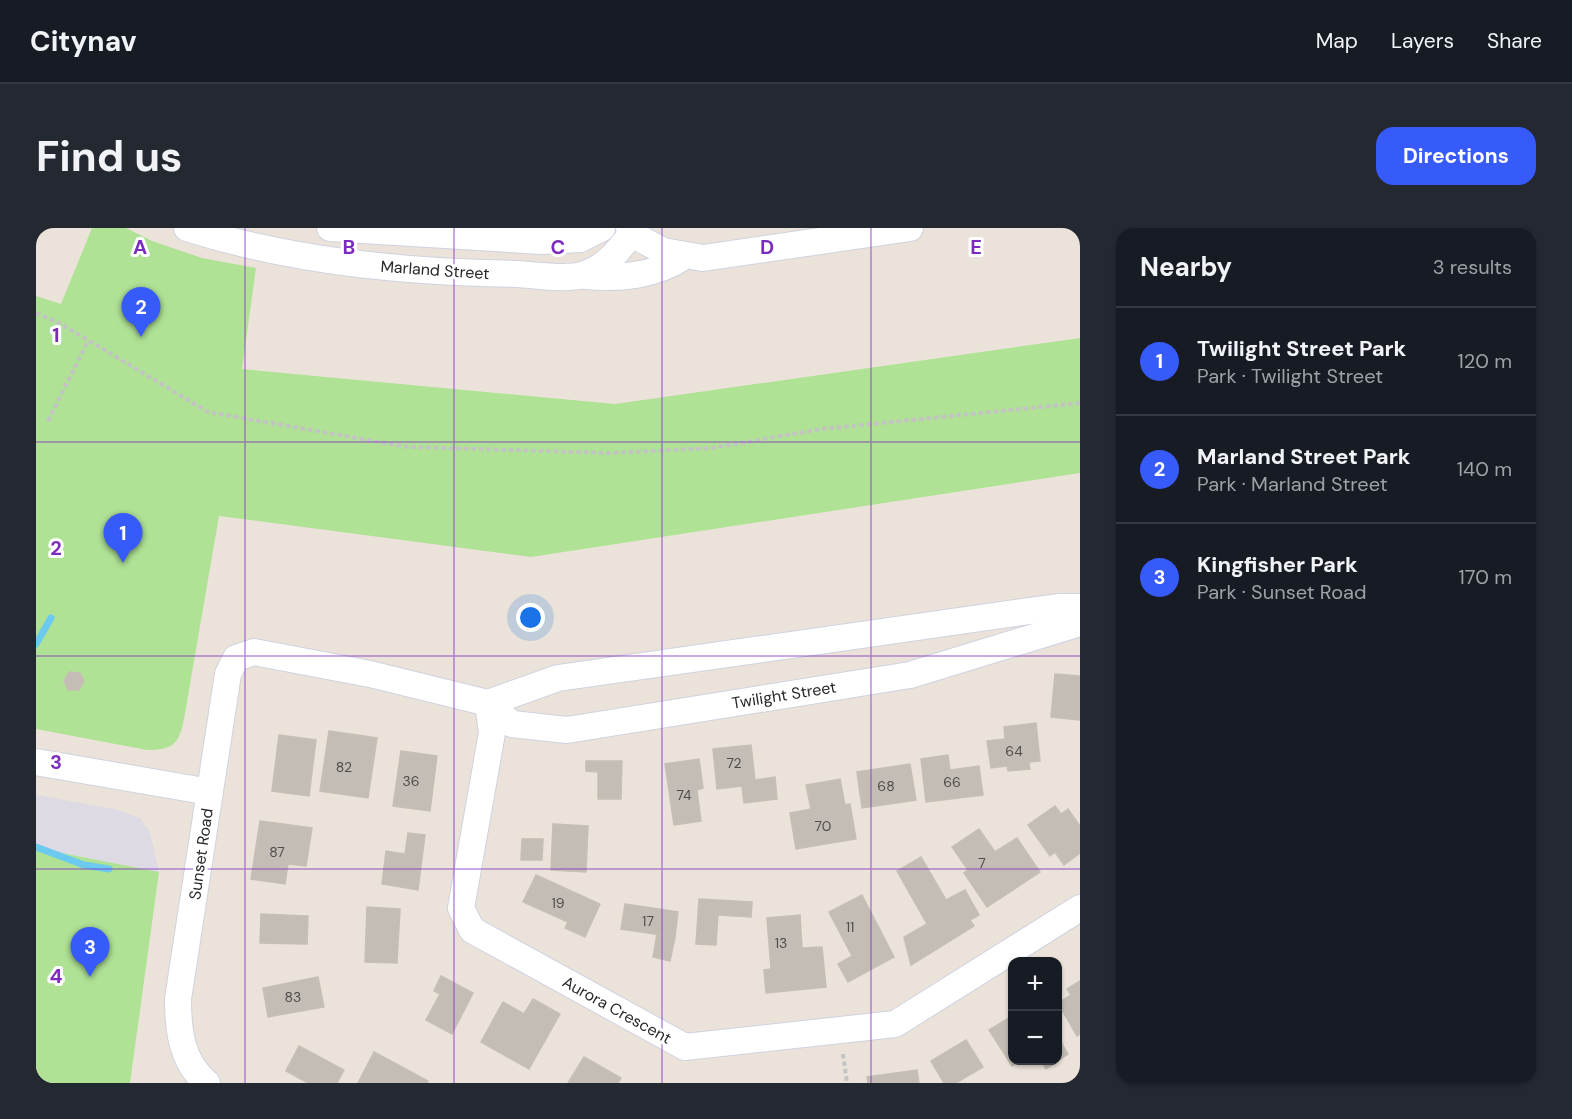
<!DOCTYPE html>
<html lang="en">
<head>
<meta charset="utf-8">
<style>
  body { margin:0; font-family:"DM Sans",sans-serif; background:#242831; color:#f1f3f6 }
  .controls { position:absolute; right:18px; bottom:18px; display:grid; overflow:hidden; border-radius:12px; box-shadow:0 2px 4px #0004 }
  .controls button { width:54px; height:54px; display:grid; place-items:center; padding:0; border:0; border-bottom:2px solid #363941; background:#171b24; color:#f1f3f6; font:30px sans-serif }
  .you { position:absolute; left:495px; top:390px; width:21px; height:21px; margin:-15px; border:4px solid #fff; border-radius:50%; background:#1a73e8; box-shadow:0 0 0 9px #1a73e833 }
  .badge { display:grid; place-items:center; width:39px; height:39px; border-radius:50%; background:#375afa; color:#fff; font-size:20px; font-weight:700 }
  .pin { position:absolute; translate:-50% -50px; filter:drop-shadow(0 2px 3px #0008) }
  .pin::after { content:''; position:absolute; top:32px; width:21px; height:18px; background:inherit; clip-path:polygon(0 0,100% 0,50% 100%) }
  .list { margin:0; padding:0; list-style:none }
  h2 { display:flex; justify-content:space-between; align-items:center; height:78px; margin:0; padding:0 24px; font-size:26px }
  h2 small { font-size:20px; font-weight:400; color:#9ea1a6 }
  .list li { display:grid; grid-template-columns:39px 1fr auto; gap:18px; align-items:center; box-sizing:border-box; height:108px; padding:0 24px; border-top:2px solid #363941 }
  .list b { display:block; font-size:22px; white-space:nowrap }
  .list p { margin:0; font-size:20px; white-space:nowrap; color:#9ea1a6 }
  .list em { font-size:20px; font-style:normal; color:#9ea1a6 }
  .map { position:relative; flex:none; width:1044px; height:855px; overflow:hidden; border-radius:18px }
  header { display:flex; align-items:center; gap:36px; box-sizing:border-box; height:84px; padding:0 30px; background:#171b24; border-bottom:2px solid #363941 }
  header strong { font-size:28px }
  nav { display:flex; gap:33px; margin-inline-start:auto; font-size:21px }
  .intro { display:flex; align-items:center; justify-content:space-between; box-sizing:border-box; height:144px; padding:0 36px }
  h1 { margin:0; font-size:42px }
  .button { padding:15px 27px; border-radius:18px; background:#375afa; color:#fff; font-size:21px; font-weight:700 }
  main { display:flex; gap:36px; padding:0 36px }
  aside { flex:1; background:#171b24; border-radius:18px; box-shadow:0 2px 4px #0004 }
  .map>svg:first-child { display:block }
</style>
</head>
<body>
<header>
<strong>Citynav</strong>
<nav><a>Map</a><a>Layers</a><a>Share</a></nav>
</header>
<div class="intro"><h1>Find us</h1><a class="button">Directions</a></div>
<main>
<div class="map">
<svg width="1044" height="855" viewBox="0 0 1044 855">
  <rect width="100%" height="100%" fill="#ebe3d9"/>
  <!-- industrial -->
  <path fill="#dddae3" d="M 0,567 L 79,581 L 104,590 L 114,604 L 123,644 L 0,620 Z"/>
  <!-- green -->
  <path fill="#afe295" d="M 56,0 L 90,0 L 116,13 L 166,30 L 220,40 L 206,141 L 579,176 L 1044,110 L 1044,245 L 495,329 L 183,288 L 148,491 C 143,516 137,522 111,522 L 0,501 L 0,68 L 25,76 Z
    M 0,620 L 123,644 L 94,855 L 0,855 Z"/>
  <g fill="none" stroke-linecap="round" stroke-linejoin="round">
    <!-- stream -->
    <path stroke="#6bcaee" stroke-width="7" d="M 0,416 L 15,390
      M 0,619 L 48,637 L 73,641"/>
  </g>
  <!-- building -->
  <path fill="#c3bdb6" stroke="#c6bfb3" stroke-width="1.5" d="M 33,444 L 44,445 L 48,453 L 43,462 L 32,462 L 28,453 Z
    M 1019,446 L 1044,448 L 1044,492 L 1015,489 Z
    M 1000,495 L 1004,533 L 993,534 L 994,541 L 972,543 L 971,538 L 955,540 L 951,513 L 969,511 L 968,499 Z
    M 293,503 L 341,510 L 332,570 L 284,563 Z
    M 243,507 L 280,512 L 273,568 L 236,563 Z
    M 715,517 L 719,552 L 739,549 L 741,571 L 708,575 L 706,558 L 681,561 L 677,521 Z
    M 365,523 L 401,528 L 394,583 L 357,578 Z
    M 912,527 L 914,542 L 943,538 L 947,567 L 890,574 L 885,531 Z
    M 663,531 L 667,560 L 661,562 L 665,593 L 638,597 L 629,536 Z
    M 550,533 L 586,533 L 585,571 L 562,571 L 562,544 L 550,543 Z
    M 874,536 L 880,572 L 826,580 L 821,544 Z
    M 804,551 L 809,577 L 814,576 L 820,611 L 760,621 L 754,585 L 775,581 L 770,557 Z
    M 1019,578 L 1025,586 L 1032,581 L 1044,598 L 1044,625 L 1028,637 L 1019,624 L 1014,628 L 992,597 Z
    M 224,593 L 276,600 L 270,638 L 252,636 L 249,656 L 215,651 Z
    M 517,596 L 552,598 L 550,644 L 515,642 Z
    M 943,601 L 959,624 L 981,610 L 1004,644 L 951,679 L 928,645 L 932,642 L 916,619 Z
    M 372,605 L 389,607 L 382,662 L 346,656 L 350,623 L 369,626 Z
    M 486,611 L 507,611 L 506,632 L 485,632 Z
    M 885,629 L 910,672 L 929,662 L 943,687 L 934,692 L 938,698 L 875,737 L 868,709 L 891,696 L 861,643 Z
    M 500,647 L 564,676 L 549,709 L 529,700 L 532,694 L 487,674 Z
    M 826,667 L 858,729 L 812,754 L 802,736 L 816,728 L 793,684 Z
    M 663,671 L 716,674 L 715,689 L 682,687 L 680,717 L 660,716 Z
    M 589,676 L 642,684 L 639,709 L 585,701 Z
    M 331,679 L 364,681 L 361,735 L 329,734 Z
    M 225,686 L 272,688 L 271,716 L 224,715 Z
    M 764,687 L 766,720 L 786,719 L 790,759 L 730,765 L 728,742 L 735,741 L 731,690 Z
    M 621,706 L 639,709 L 634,733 L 617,729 Z
    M 405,748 L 437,765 L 416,806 L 390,792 L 404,766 L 398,763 Z
    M 282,749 L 288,779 L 232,789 L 227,760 Z
    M 1044,753 L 1044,806 L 1041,808 L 1022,775 L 1035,767 L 1031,761 Z
    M 497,771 L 524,786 L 493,841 L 445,814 L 467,774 L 488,786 Z
    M 976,788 L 976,832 L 985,832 L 976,838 L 953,802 Z
    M 1022,809 L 1032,826 L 1010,841 L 1005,832 L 1022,832 Z
    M 930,812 L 947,839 L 920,855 L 908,855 L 895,833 Z
    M 263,818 L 308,842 L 301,855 L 272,855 L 250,843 Z
    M 338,824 L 392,853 L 391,855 L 322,855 Z
    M 548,829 L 585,850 L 582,855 L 532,855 Z
    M 881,842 L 883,855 L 832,855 L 831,849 Z"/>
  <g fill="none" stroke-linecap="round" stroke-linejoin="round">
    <defs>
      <path id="minor" d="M 151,0 C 258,34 370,44 482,46 C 499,47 530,52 546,47 C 570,40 582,23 597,4
        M 294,0 L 505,13 L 544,11 L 566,0
        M 593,0 L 603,10 L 627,23 L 667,30 L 874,0
        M 549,48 C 585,51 619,48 649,28
        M 452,475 L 456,505 L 425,680 L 436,702 L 649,819 L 859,796 L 1044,680
        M 452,475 L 476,496 L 531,502 L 874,447 L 1044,395
        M 0,534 L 174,564
        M 171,855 C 145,834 142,801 142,771 L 192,446 L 200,430 L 218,424 L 334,446 L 452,475 L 522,450 L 1022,379 L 1044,379"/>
    </defs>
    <!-- minor casing -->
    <use href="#minor" stroke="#cfd2e1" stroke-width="28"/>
    <!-- path -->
    <path stroke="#c3c3c3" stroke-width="4" stroke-dasharray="4.5 3" stroke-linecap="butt" d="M 0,85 L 25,96 L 172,184 L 372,219 L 574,225 L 676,220 L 785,201 L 1044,175
      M 12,193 L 52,113
      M 807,826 L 811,855"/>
    <!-- minor -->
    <use href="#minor" stroke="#fff" stroke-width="26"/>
  </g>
  <!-- grid -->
  <path fill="none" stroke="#7b2cbf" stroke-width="1.5" stroke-opacity="0.55" d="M 209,0 L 209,855M 418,0 L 418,855M 626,0 L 626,855M 835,0 L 835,855M 0,214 L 1044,214M 0,428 L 1044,428M 0,641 L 1044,641"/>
  <g text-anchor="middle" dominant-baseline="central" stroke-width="6" stroke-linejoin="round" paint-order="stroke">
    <!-- number labels -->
    <g font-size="14" fill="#4f4d4c">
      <text x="978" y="523">64</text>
      <text x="698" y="535">72</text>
      <text x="308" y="539">82</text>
      <text x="375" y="553">36</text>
      <text x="916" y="554">66</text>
      <text x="850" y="558">68</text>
      <text x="648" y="567">74</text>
      <text x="787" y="598">70</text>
      <text x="241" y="624">87</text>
      <text x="946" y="635">7</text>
      <text x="522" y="675">19</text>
      <text x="612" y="693">17</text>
      <text x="814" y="699">11</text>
      <text x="745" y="715">13</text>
      <text x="257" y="769">83</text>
    </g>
    <!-- street labels -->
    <g font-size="16" fill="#282828" stroke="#fff">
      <text transform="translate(399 42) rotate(4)">Marland Street</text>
      <text transform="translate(748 467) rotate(-9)">Twilight Street</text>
      <text transform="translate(165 626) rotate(-82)">Sunset Road</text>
      <text transform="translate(581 782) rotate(29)">Aurora Crescent</text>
    </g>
  </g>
  <g font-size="20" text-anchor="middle" font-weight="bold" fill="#7b2cbf" stroke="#fff" stroke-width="6" stroke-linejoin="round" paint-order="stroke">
    <text x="104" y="26">A</text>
    <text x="313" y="26">B</text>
    <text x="522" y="26">C</text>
    <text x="731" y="26">D</text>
    <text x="940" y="26">E</text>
    <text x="20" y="114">1</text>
    <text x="20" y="327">2</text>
    <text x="20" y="541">3</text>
    <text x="20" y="755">4</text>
  </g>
</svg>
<div class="controls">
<button>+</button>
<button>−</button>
</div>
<div class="you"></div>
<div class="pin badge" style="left:87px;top:335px">1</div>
<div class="pin badge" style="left:105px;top:109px">2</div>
<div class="pin badge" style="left:54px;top:749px">3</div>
</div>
<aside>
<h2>Nearby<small>3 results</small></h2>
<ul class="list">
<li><span class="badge">1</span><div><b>Twilight Street Park</b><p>Park · Twilight Street</p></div><em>120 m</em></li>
<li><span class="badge">2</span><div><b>Marland Street Park</b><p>Park · Marland Street</p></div><em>140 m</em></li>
<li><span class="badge">3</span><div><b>Kingfisher Park</b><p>Park · Sunset Road</p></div><em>170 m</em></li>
</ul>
</aside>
</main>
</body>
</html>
